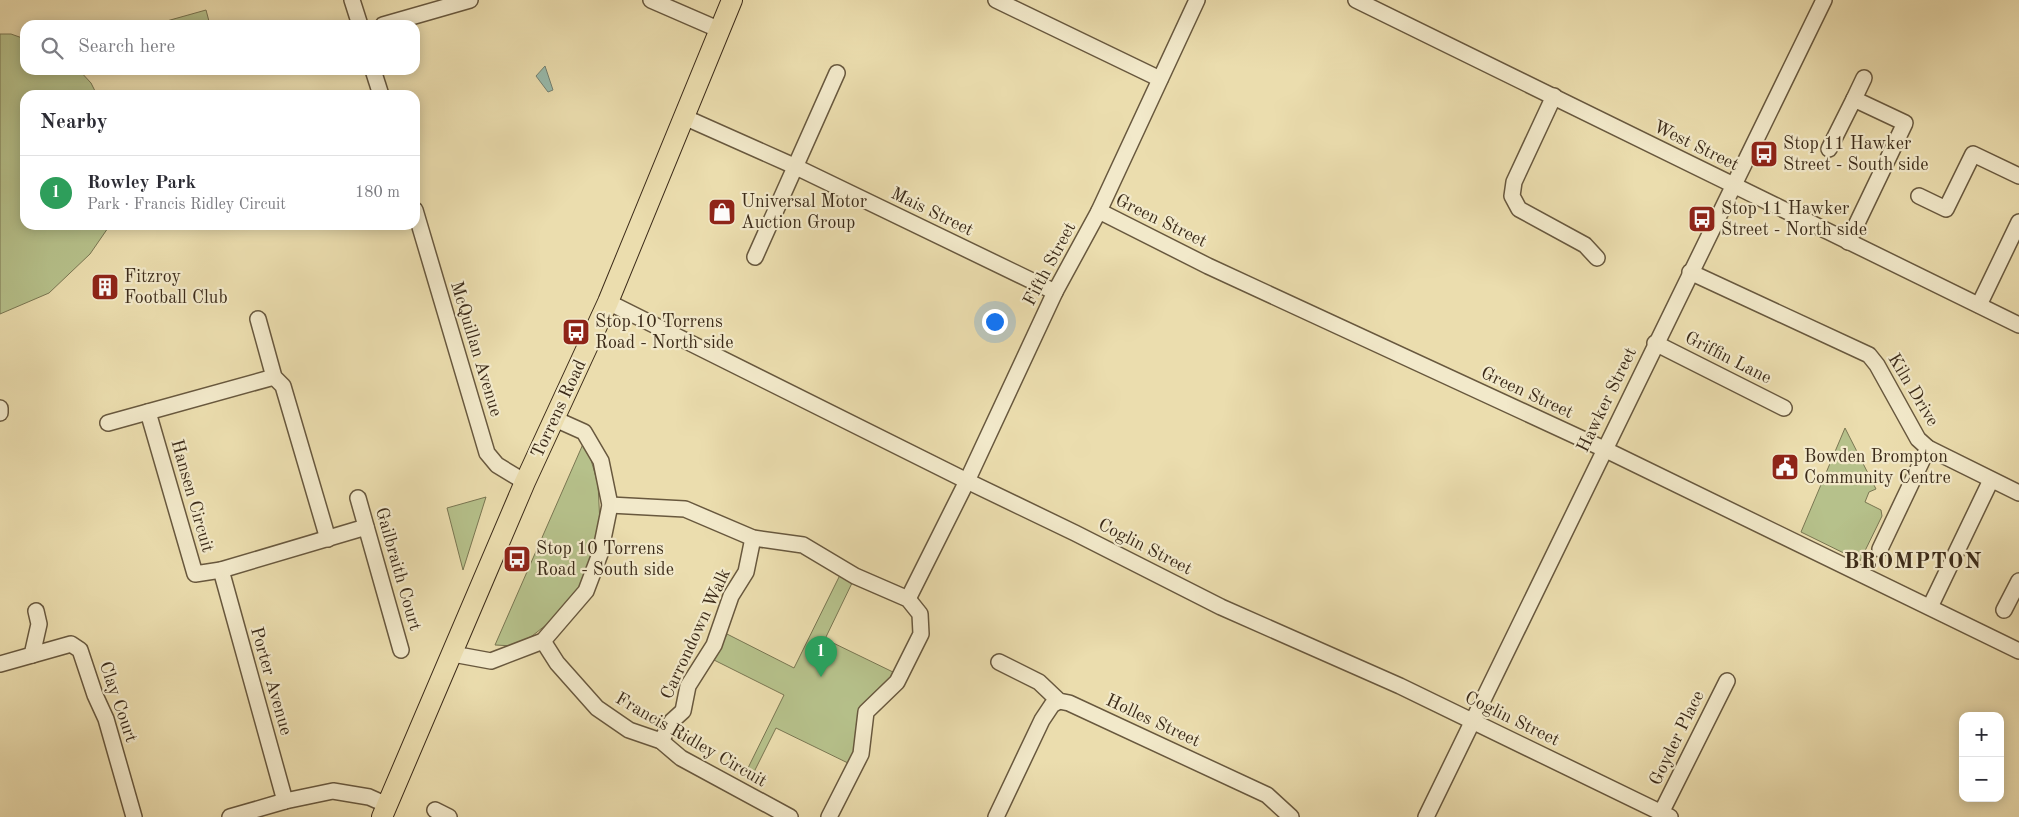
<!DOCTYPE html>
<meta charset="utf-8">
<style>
:root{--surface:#fff;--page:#f7f7f7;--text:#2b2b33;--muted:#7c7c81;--line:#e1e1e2;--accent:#8f2418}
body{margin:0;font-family:"Old Standard TT",serif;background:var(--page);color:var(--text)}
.controls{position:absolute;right:15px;bottom:15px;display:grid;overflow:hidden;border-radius:10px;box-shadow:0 2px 12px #0003}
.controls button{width:45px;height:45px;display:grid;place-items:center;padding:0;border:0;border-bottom:1px solid var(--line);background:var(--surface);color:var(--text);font:25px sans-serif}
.you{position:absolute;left:994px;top:321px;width:18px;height:18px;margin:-12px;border:4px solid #fff;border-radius:50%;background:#1a73e8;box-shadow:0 0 0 8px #1a73e833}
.badge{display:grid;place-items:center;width:32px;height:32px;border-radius:50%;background:var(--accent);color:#fff;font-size:16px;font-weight:700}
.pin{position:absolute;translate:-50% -41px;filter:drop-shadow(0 1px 2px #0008)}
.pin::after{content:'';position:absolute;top:26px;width:18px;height:15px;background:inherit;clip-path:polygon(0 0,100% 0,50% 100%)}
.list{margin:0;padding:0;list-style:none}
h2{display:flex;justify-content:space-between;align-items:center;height:65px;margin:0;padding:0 20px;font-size:21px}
h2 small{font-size:16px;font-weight:400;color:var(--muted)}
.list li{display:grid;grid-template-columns:32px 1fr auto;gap:15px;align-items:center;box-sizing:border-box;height:75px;padding:0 20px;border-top:1px solid var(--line)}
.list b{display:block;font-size:19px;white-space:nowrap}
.list p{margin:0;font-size:16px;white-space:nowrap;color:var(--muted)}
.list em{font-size:16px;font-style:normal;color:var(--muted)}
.icon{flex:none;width:28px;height:28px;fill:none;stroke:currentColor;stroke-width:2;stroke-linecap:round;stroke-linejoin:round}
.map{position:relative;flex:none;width:2019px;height:817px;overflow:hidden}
.search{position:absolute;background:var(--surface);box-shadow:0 2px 12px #0003;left:20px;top:20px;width:400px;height:55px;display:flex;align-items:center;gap:12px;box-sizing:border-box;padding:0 18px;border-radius:15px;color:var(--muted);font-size:19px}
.panel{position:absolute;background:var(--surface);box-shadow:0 2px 12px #0003;left:20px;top:90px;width:400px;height:140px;border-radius:15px}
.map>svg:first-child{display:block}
.green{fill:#b6c18b;stroke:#797652}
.water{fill:#98bbad;stroke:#738172}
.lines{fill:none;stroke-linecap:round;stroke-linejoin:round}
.minor-casing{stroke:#68583e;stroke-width:18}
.major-casing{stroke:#3c2b19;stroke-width:22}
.minor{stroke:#f2e9ca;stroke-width:15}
.major{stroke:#ebddae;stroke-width:20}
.labels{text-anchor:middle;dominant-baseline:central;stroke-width:4.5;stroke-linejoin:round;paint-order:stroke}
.poi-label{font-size:18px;fill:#3c2b19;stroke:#f2e9ca;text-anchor:start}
.street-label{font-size:18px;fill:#3c2b19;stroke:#f2e9ca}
.district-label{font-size:22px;font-weight:bold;letter-spacing:1px;fill:#3c2b19;stroke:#f2e9ca}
</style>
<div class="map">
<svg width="2019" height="817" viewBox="0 0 2019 817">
<rect width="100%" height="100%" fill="#ebddae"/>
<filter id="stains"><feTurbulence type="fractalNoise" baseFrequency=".004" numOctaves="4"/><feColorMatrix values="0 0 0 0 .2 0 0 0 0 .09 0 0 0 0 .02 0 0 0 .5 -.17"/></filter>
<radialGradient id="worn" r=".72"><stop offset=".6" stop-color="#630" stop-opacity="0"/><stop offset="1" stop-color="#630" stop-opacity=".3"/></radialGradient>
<!-- green -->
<g class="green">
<path d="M206,10L210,25H156V24Z"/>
<path d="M0,34H11L25,39V70H79L91,83L97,95H25V225H110L90,254L49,293L0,314Z"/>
<path d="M1845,428L1876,489L1869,492L1865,502L1881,510L1882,516L1860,561L1801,532Z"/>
<path d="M583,444L589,453L598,484L600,524L595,547L578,591L551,621L532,636L514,646L495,645Z"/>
<path d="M486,497L463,570L447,508Z"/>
<path d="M840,575L853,581L825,639L895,673L864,712L859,752L850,764L776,728L753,774L747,770L784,695L714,660L727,634L794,668Z"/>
</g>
<!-- water -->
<path class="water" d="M545,66L553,90L548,92L536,76Z"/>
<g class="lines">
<defs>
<g id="minor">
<path d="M352,0L360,25"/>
<path d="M651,0L720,30"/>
<path d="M996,0L1160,79"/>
<path d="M1356,0L2019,325"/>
<path d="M383,25L470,0"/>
<path d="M373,70L381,95"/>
<path d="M1554,96L1514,182L1512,196L1519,209L1585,245L1597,258"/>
<path d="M1854,99L1864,78"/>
<path d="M684,117L794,166L1055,292"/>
<path d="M1829,149L1854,99L1905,123L1848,242"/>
<path d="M1919,196L1946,209L1973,154L2019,176"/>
<path d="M415,210L487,453L497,465L525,482"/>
<path d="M1099,211L1208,266L1604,449L2019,651"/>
<path d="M755,257L837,73"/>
<path d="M1690,272L1869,355L1877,365L1918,439L1928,448L2019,493"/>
<path d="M608,302L967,481L1075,533L1221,607L1400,686L1670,817"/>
<path d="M1979,305L2019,222"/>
<path d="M258,319L274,377L283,386L328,539"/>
<path d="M1655,343L1784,408"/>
<path d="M0,408V413"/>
<path d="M148,412L195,574L221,570L366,527"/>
<path d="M108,423L274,377"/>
<path d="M358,498L401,650"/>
<path d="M610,505L685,509L753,538L803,545L855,576L908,599L920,614L921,634L897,682L866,712L861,754L829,817"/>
<path d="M1880,549L1928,448"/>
<path d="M221,570L285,801"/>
<path d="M908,599L967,481L1055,292L1099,211L1197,0"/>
<path d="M1930,607L1991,480"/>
<path d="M2004,610L2019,581"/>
<path d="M543,641L557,663L597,708L629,730L661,741L681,758L790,817"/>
<path d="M453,654L491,661L543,641L586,591L600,554L610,505L601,461L584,432L555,419"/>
<path d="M32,655L71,644L80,650L95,695L106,719L134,817"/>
<path d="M999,662L1039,682L1059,701L1069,703L1267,795L1291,817"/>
<path d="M0,664L32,655L39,624L36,611"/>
<path d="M661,741L672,721L683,711L688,686L714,645L731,596L746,572L753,538"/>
<path d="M435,810L449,817"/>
<path d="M1661,813L1727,681"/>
<path d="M230,817L285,801L333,791L369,797L387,805"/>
<path d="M996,817L1042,720L1052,705L1059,701"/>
<path d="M1426,817L1824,0"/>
</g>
<path id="major" d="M382,817L525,482L608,302L732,0"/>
</defs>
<!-- minor casing -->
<use href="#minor" class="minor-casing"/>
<!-- major casing -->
<use href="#major" class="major-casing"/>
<!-- minor -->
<use href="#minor" class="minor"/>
<!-- major -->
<use href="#major" class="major"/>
</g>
<!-- icons -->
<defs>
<symbol id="bus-square" viewBox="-11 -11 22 22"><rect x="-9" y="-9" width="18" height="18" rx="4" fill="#8f2418" stroke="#f2e9ca"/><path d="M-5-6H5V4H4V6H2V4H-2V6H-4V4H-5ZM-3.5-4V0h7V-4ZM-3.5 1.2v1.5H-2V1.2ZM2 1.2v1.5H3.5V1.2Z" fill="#fff"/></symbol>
<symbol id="shop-square" viewBox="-11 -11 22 22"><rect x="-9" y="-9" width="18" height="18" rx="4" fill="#8f2418" stroke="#f2e9ca"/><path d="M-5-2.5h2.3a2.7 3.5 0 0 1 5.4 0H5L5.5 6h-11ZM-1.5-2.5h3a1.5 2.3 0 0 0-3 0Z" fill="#fff"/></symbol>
<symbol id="building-square" viewBox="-11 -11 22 22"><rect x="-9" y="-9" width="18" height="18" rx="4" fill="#8f2418" stroke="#f2e9ca"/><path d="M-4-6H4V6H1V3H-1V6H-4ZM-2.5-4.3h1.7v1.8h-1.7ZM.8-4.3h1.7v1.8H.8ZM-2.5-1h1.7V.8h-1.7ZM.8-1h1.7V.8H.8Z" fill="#fff"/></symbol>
<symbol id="civic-square" viewBox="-11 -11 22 22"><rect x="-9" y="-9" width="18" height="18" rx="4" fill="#8f2418" stroke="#f2e9ca"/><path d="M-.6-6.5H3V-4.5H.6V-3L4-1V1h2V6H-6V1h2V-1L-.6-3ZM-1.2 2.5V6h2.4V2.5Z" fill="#fff"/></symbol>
</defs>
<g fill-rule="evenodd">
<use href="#bus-square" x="1748" y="138" width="32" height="32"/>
<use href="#shop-square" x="706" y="196" width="32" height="32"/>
<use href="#bus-square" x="1686" y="203" width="32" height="32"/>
<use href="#building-square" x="89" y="271" width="32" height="32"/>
<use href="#bus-square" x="560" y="316" width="32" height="32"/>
<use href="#civic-square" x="1769" y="451" width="32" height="32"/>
<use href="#bus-square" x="501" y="543" width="32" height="32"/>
</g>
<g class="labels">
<!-- poi labels -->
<g class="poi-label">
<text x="1783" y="144">Stop 11 Hawker<tspan x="1783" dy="21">Street - South side</tspan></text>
<text x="741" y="202">Universal Motor<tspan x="741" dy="21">Auction Group</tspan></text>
<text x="1721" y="209">Stop 11 Hawker<tspan x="1721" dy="21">Street - North side</tspan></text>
<text x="124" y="277">Fitzroy<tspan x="124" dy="21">Football Club</tspan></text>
<text x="595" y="322">Stop 10 Torrens<tspan x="595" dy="21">Road - North side</tspan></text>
<text x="1804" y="457">Bowden Brompton<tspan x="1804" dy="21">Community Centre</tspan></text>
<text x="536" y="549">Stop 10 Torrens<tspan x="536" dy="21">Road - South side</tspan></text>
</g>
<!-- street labels -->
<g class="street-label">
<text transform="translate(1696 146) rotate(26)">West Street</text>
<text transform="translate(932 212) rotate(26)">Mais Street</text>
<text transform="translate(1161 221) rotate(26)">Green Street</text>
<text transform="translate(1050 264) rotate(-62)">Fifth Street</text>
<text transform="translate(476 349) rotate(73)">McQuillan Avenue</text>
<text transform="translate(1728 358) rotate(27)">Griffin Lane</text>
<text transform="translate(1913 390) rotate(59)">Kiln Drive</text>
<text transform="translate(1527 393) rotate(25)">Green Street</text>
<text transform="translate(1607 400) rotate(-64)">Hawker Street</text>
<text transform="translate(559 409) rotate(-65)">Torrens Road</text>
<text transform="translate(192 496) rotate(74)">Hansen Circuit</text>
<text transform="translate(1145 547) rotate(27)">Coglin Street</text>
<text transform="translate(398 569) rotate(74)">Gailbraith Court</text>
<text transform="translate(696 634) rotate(-65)">Carrondown Walk</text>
<text transform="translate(271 681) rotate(74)">Porter Avenue</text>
<text transform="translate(118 702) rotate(71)">Clay Court</text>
<text transform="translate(1512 719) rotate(26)">Coglin Street</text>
<text transform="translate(1153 721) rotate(25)">Holles Street</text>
<text transform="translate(1677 738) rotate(-64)">Goyder Place</text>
<text transform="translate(691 740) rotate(30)">Francis Ridley Circuit</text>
</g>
<!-- district labels -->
<g class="district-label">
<text x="1913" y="562">BROMPTON</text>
</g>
</g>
<rect width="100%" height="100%" filter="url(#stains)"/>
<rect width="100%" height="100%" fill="url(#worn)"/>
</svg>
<div class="controls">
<button>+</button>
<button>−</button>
</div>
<div class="you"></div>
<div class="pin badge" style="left:821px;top:677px;background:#2e9e5b">1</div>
<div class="search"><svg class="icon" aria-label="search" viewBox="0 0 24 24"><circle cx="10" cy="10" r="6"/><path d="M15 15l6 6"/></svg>Search here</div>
<section class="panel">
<h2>Nearby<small></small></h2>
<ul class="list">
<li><span class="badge" style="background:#2e9e5b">1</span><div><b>Rowley Park</b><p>Park · Francis Ridley Circuit</p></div><em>180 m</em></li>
</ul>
</section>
</div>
